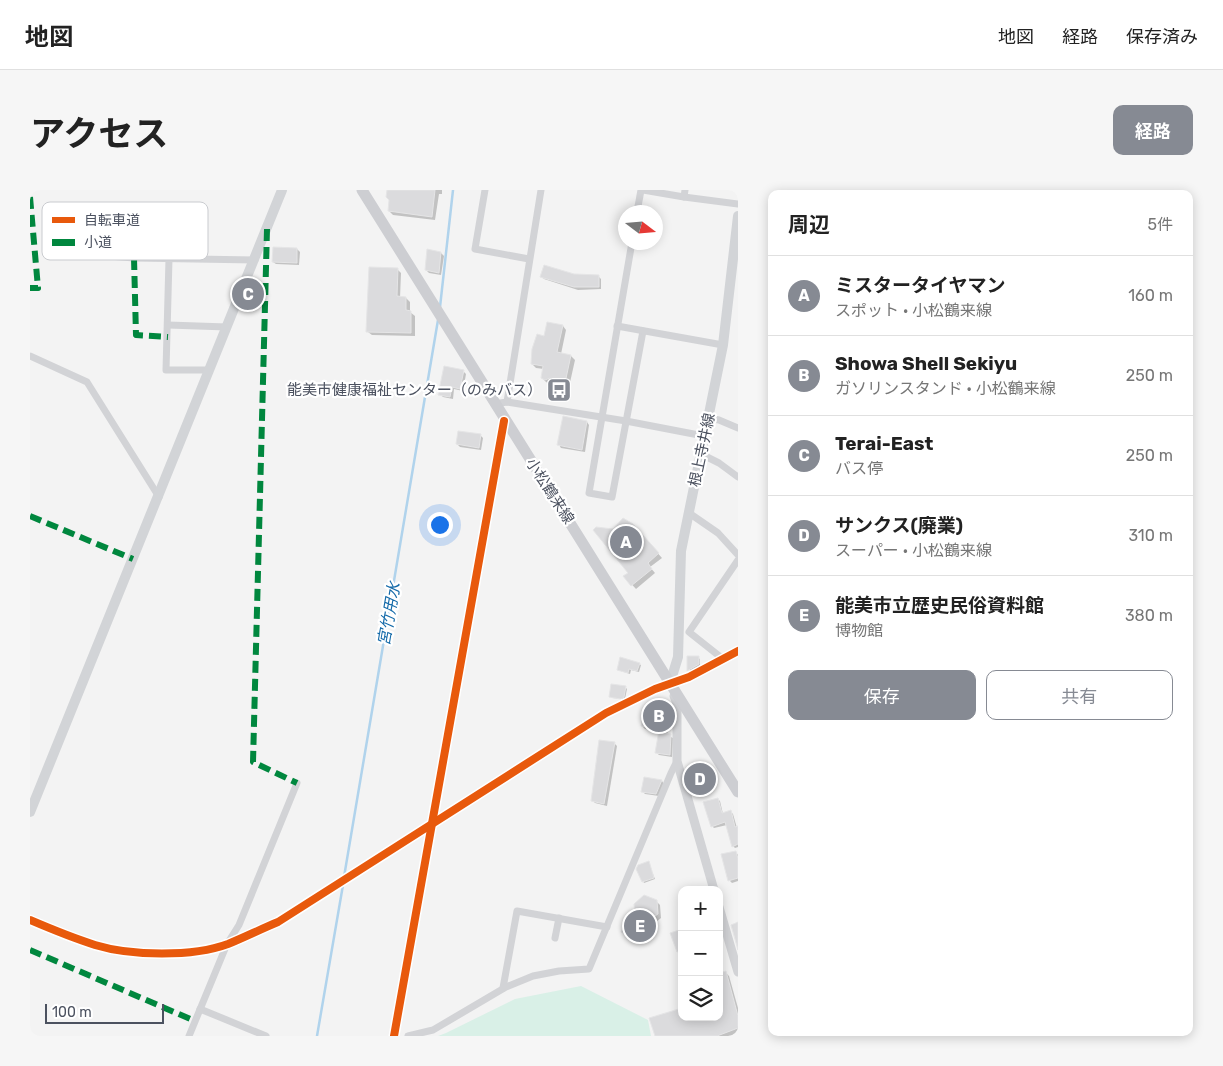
<!DOCTYPE html>
<html lang="ja">
<meta charset="utf-8">
<style>
:root{--surface:#fff;--page:#f6f6f6;--text:#222;--muted:#767676;--line:#e0e0e0;--accent:#868a93}
body{margin:0;font-family:Rubik,"Noto Sans JP",sans-serif;background:var(--page);color:var(--text)}
.controls{position:absolute;right:15px;bottom:15px;display:grid;overflow:hidden;border-radius:10px;box-shadow:0 2px 12px #0003}
.controls button{width:45px;height:45px;display:grid;place-items:center;padding:0;border:0;border-bottom:1px solid var(--line);background:var(--surface);color:var(--text);font:25px sans-serif}
.compass{position:absolute;left:588px;top:15px;width:45px;height:45px;border-radius:50%;background:var(--surface);box-shadow:0 2px 12px #0003;rotate:106deg}
.scale{position:absolute;left:15px;bottom:12px;width:119px;box-sizing:border-box;padding-left:5px;border:2px solid #4b515f;border-top:0;font-size:14px;line-height:18px;white-space:nowrap;color:#4b515f;-webkit-text-stroke:4px #fff;paint-order:stroke}
.you{position:absolute;left:409px;top:334px;width:18px;height:18px;margin:-12px;border:4px solid #fff;border-radius:50%;background:#1a73e8;box-shadow:0 0 0 8px #1a73e833}
.badge{display:grid;place-items:center;width:32px;height:32px;border-radius:50%;background:var(--accent);color:#fff;font-size:16px;font-weight:700}
.pin{position:absolute;translate:-50% -50%;border:2px solid #fff;box-shadow:0 1px 5px #0006}
.list{margin:0;padding:0;list-style:none}
h2{display:flex;justify-content:space-between;align-items:center;height:65px;margin:0;padding:0 20px;font-size:21px}
h2 small{font-size:16px;font-weight:400;color:var(--muted)}
.list li{display:grid;grid-template-columns:32px 1fr auto;gap:15px;align-items:center;box-sizing:border-box;height:80px;padding:0 20px;border-top:1px solid var(--line)}
.list b{display:block;font-size:19px;white-space:nowrap}
.list p{margin:0;font-size:16px;white-space:nowrap;color:var(--muted)}
.list em{font-size:16px;font-style:normal;color:var(--muted)}
.actions{display:flex;gap:10px;padding:15px 20px}
.actions a{flex:1;padding:11px 0;border:1px solid var(--accent);border-radius:10px;text-align:center;font-size:18px;color:var(--accent)}
.actions .main{background:var(--accent);color:#fff}
.icon{flex:none;width:28px;height:28px;fill:none;stroke:currentColor;stroke-width:2;stroke-linecap:round;stroke-linejoin:round}
.map{position:relative;flex:none;width:708px;height:846px;overflow:hidden;border-radius:10px}
header{display:flex;align-items:center;gap:30px;box-sizing:border-box;height:70px;padding:0 25px;background:var(--surface);border-bottom:1px solid var(--line)}
header strong{font-size:24px}
nav{display:flex;gap:28px;margin-inline-start:auto;font-size:18px}
.intro{display:flex;align-items:center;justify-content:space-between;box-sizing:border-box;height:120px;padding:0 30px}
h1{margin:0;font-size:35px}
.button{padding:12px 22px;border-radius:10px;background:var(--accent);color:#fff;font-size:18px;font-weight:700}
main{display:flex;gap:30px;padding:0 30px}
aside{flex:1;background:var(--surface);border-radius:10px;box-shadow:0 2px 12px #0003}
.map>svg:first-child{display:block}
.green{fill:#d9f0e7}
.shadow{fill:#0003}
.lines{fill:none;stroke-linecap:round;stroke-linejoin:round}
.stream{stroke:#b0d3ec;stroke-width:2.5}
.building{fill:#dbdbdd;stroke:#e5e5e6}
.minor{stroke:#d2d3d6;stroke-width:7}
.tertiary{stroke:#d2d3d6;stroke-width:9}
.secondary{stroke:#d2d4d7;stroke-width:10}
.primary{stroke:#cdced2;stroke-width:11}
.quiet{stroke:#00873e;stroke-width:6;stroke-dasharray:12 6;stroke-linecap:butt}
.cycleway-casing{stroke:#fff;stroke-width:11}
.cycleway{stroke:#e8590c;stroke-width:8}
.labels{text-anchor:middle;dominant-baseline:central;stroke-width:4.5;stroke-linejoin:round;paint-order:stroke}
.poi-label{font-size:15px;fill:#4b515f;stroke:#fff;text-anchor:end}
.street-label{font-size:15px;fill:#4b515f;stroke:#fff}
.water-label{font-size:16px;font-style:italic;fill:#146aa9;stroke:#fff}
.key{fill:#fff;stroke:#c9cbcf;stroke-width:1}
.key-label{font-size:14px;fill:#4b515f}
</style>
<header>
<strong>地図</strong>
<nav><a>地図</a><a>経路</a><a>保存済み</a></nav>
</header>
<div class="intro"><h1>アクセス</h1><a class="button">経路</a></div>
<main>
<div class="map">
<svg width="708" height="846" viewBox="0 0 708 846">
<rect width="100%" height="100%" fill="#f3f3f3"/>
<!-- green -->
<path class="green" d="M551,796L618,830L621,846H408L416,843L485,809Z"/>
<!-- shadow -->
<g class="shadow">
<path d="M358,0H412V4H409L405,30L363,25L359,21L361,10Z"/>
<path d="M267,59L270,62L269,75L246,74L243,72Z"/>
<path d="M411,63L414,66L411,85L399,83L396,80Z"/>
<path d="M367,79L371,83L370,108H376L380,112V122L385,126V146L342,145L338,142Z"/>
<path d="M537,84L568,86L571,89V99L548,100L514,89L511,86Z"/>
<path d="M533,136L536,140L531,164L541,166L545,170L539,197L535,200L529,198L524,192L520,194L516,192L512,188L514,179L506,178L502,174L515,147Z"/>
<path d="M434,182L436,184L433,201L424,199L423,209L413,207L410,204Z"/>
<path d="M557,232L559,235L555,262L531,258L529,255Z"/>
<path d="M450,245L453,248L451,260L430,257L427,254Z"/>
<path d="M607,340L632,368L620,377L625,383L606,399L595,387L600,383Z"/>
<path d="M658,467L668,468L670,469V475L660,482Z"/>
<path d="M609,474L611,475L609,482L601,480L600,484L588,480Z"/>
<path d="M596,498L597,499L595,509L582,508L580,506Z"/>
<path d="M640,516L642,520L637,545L643,548L642,567L629,565L626,562L630,541L615,539L612,536Z"/>
<path d="M584,553L587,556L577,616L565,613L562,610Z"/>
<path d="M672,579L680,595L671,601L661,585Z"/>
<path d="M615,588L632,591L634,594L629,606L615,604L613,602Z"/>
<path d="M687,609L690,611L693,624L701,622L703,624L707,638L708,637V657L705,658L703,656L697,635L684,638L682,636Z"/>
<path d="M706,662L708,665V691L702,693L699,690Z"/>
<path d="M618,672L625,689L614,693L613,691Z"/>
<path d="M626,711L630,715L631,728L622,735L626,739L621,750L616,747L613,754L597,746L593,742Z"/>
<path d="M695,782L699,786L708,818V843L701,846H627L652,827H689Z"/>
</g>
<g class="lines">
<!-- stream -->
<g class="stream">
<path d="M410,117L423,0"/>
<path d="M314,687L408,130"/>
<path d="M287,846L313,695"/>
</g>
</g>
<!-- building -->
<g class="building">
<path d="M357,0H405L402,27L358,21L359,10L356,7Z"/>
<path d="M243,57L267,58V73L242,72Z"/>
<path d="M397,59L411,62L409,83L395,80Z"/>
<path d="M514,75L544,84L569,85V97H544L510,87Z"/>
<path d="M339,77L368,78L367,106L376,107V120L381,121V143L336,142Z"/>
<path d="M517,132L533,135L527,162L541,165L535,193L531,196L524,195L520,188L515,190L511,188L513,176L501,174L502,159L507,144L514,146Z"/>
<path d="M414,176L434,180L430,199L422,197L420,207L408,205Z"/>
<path d="M533,226L557,231L552,260L527,255Z"/>
<path d="M428,241L451,244L449,258L426,254Z"/>
<path d="M593,328L603,334L629,363L618,373L622,379L601,396L593,386L598,383L563,340L566,337L583,339Z"/>
<path d="M657,466H669V474L657,481Z"/>
<path d="M590,467L610,473L607,481L599,479L598,483L587,480Z"/>
<path d="M581,494L596,496L594,507L591,509L579,507Z"/>
<path d="M626,511L637,512L640,516L635,543L641,544L640,565L625,563L629,540L611,536L616,516Z"/>
<path d="M569,550L585,552L574,614L561,611Z"/>
<path d="M670,576L680,593L668,600L659,585Z"/>
<path d="M614,587L632,590L626,604L611,602Z"/>
<path d="M688,608L692,623L701,620L705,637L708,636V654L702,657L695,632L681,637L673,612Z"/>
<path d="M706,661L708,669V688L698,691L691,664Z"/>
<path d="M619,671L624,688L612,692L606,679L608,675Z"/>
<path d="M614,705L627,710L628,724L617,731L623,734L617,747L612,744L609,751L591,742L599,725L605,722L604,714Z"/>
<path d="M708,732V760L701,735Z"/>
<path d="M652,739V760L647,762L640,743Z"/>
<path d="M696,781L708,826V838L687,846H625L619,828L652,818V827H689V783Z"/>
</g>
<g class="lines">
<!-- minor -->
<g class="minor">
<path d="M455,0L445,59L499,69"/>
<path d="M613,0L654,7L708,14"/>
<path d="M654,7L655,0"/>
<path d="M607,22L611,0"/>
<path d="M602,52L559,303L582,307L613,141"/>
<path d="M66,65L104,68L225,70"/>
<path d="M139,69L136,180H179"/>
<path d="M138,135L197,137"/>
<path d="M587,136L693,155"/>
<path d="M0,166L57,192L129,307"/>
<path d="M477,212L511,0"/>
<path d="M464,214L477,212L596,231L674,246"/>
<path d="M679,228L689,230L708,238"/>
<path d="M671,264L689,273L708,287"/>
<path d="M659,323L688,343L708,365"/>
<path d="M693,469L659,442L708,370"/>
<path d="M525,748L529,728"/>
<path d="M473,798L487,721L577,737"/>
<path d="M170,819L236,846"/>
<path d="M159,846L197,754L209,735L267,593"/>
<path d="M364,846L474,231"/>
<path d="M378,846L403,840L476,797L503,786L529,781L559,779L641,583L647,571"/>
</g>
<!-- tertiary -->
<g class="tertiary">
<path d="M644,506L647,514V571L684,700"/>
<path d="M689,717L708,782"/>
<path d="M0,730C21,739 43,748 65,755C101,766 163,767 198,754C215,747 231,739 248,732L576,523L625,499L659,487L708,461"/>
</g>
<!-- secondary -->
<g class="secondary">
<path d="M640,493L648,467L651,361L693,155L708,26"/>
<path d="M0,622L252,0"/>
</g>
<!-- primary -->
<path class="primary" d="M332,0C456,201 583,401 708,602"/>
<!-- quiet -->
<g class="quiet">
<path d="M0,7L8,98H0"/>
<path d="M237,39L223,572L267,593"/>
<path d="M104,68L106,145L138,147"/>
<path d="M0,326L103,369"/>
<path d="M0,760L165,831"/>
</g>
<defs>
<g id="cycleway">
<path d="M0,730C21,739 43,748 65,755C101,766 163,767 198,754C215,747 231,739 248,732L576,523L625,499L659,487L708,461"/>
<path d="M364,846L474,231"/>
</g>
</defs>
<!-- cycleway casing -->
<use href="#cycleway" class="cycleway-casing"/>
<!-- cycleway -->
<use href="#cycleway" class="cycleway"/>
</g>
<!-- icons -->
<defs>
<symbol id="bus-square" viewBox="-11 -11 22 22"><rect x="-9" y="-9" width="18" height="18" rx="4" fill="#868a93" stroke="#fff"/><path d="M-5-6H5V4H4V6H2V4H-2V6H-4V4H-5ZM-3.5-4V0h7V-4ZM-3.5 1.2v1.5H-2V1.2ZM2 1.2v1.5H3.5V1.2Z" fill="#fff"/></symbol>
</defs>
<g fill-rule="evenodd">
<use href="#bus-square" x="515" y="186" width="28" height="28"/>
</g>
<g class="labels">
<!-- poi labels -->
<g class="poi-label">
<text x="512" y="200">能美市健康福祉センター（のみバス）</text>
</g>
<!-- street labels -->
<g class="street-label">
<text transform="translate(672 260) rotate(-78)">根上寺井線</text>
<text transform="translate(520 301) rotate(57)">小松鶴来線</text>
</g>
<!-- water labels -->
<g class="water-label">
<text transform="translate(359 424) rotate(-80)">宮竹用水</text>
</g>
</g>
<!-- legend -->
<rect x="12" y="12" width="166" height="58" rx="8" class="key"/>
<rect x="22" y="27" width="23" height="6" fill="#e8590c"/>
<rect x="22" y="49" width="23" height="7" fill="#00873e"/>
<g class="key-label">
<text x="54" y="35">自転車道</text>
<text x="54" y="57">小道</text>
</g>
</svg>
<div class="controls">
<button>+</button>
<button>−</button>
<button><svg class="icon" aria-label="layers" viewBox="0 0 24 24"><path d="M12 4l9 5-9 5-9-5zM3 14l9 5 9-5"/></svg></button>
</div>
<svg class="compass" viewBox="-18 -18 36 36"><path d="M0-13l5 13h-10z" fill="#e53935"/><path d="M0 13l5-13h-10z" fill="#767676"/></svg>
<div class="scale">100 m</div>
<div class="you"></div>
<div class="pin badge" style="left:596px;top:352px">A</div>
<div class="pin badge" style="left:629px;top:526px">B</div>
<div class="pin badge" style="left:218px;top:104px">C</div>
<div class="pin badge" style="left:670px;top:589px">D</div>
<div class="pin badge" style="left:610px;top:736px">E</div>
</div>
<aside>
<h2>周辺<small>5件</small></h2>
<ul class="list">
<li><span class="badge">A</span><div><b>ミスタータイヤマン</b><p>スポット · 小松鶴来線</p></div><em>160 m</em></li>
<li><span class="badge">B</span><div><b>Showa Shell Sekiyu</b><p>ガソリンスタンド · 小松鶴来線</p></div><em>250 m</em></li>
<li><span class="badge">C</span><div><b>Terai-East</b><p>バス停</p></div><em>250 m</em></li>
<li><span class="badge">D</span><div><b>サンクス(廃業)</b><p>スーパー · 小松鶴来線</p></div><em>310 m</em></li>
<li><span class="badge">E</span><div><b>能美市立歴史民俗資料館</b><p>博物館</p></div><em>380 m</em></li>
</ul>
<div class="actions"><a class="main">保存</a><a>共有</a></div>
</aside>
</main>
